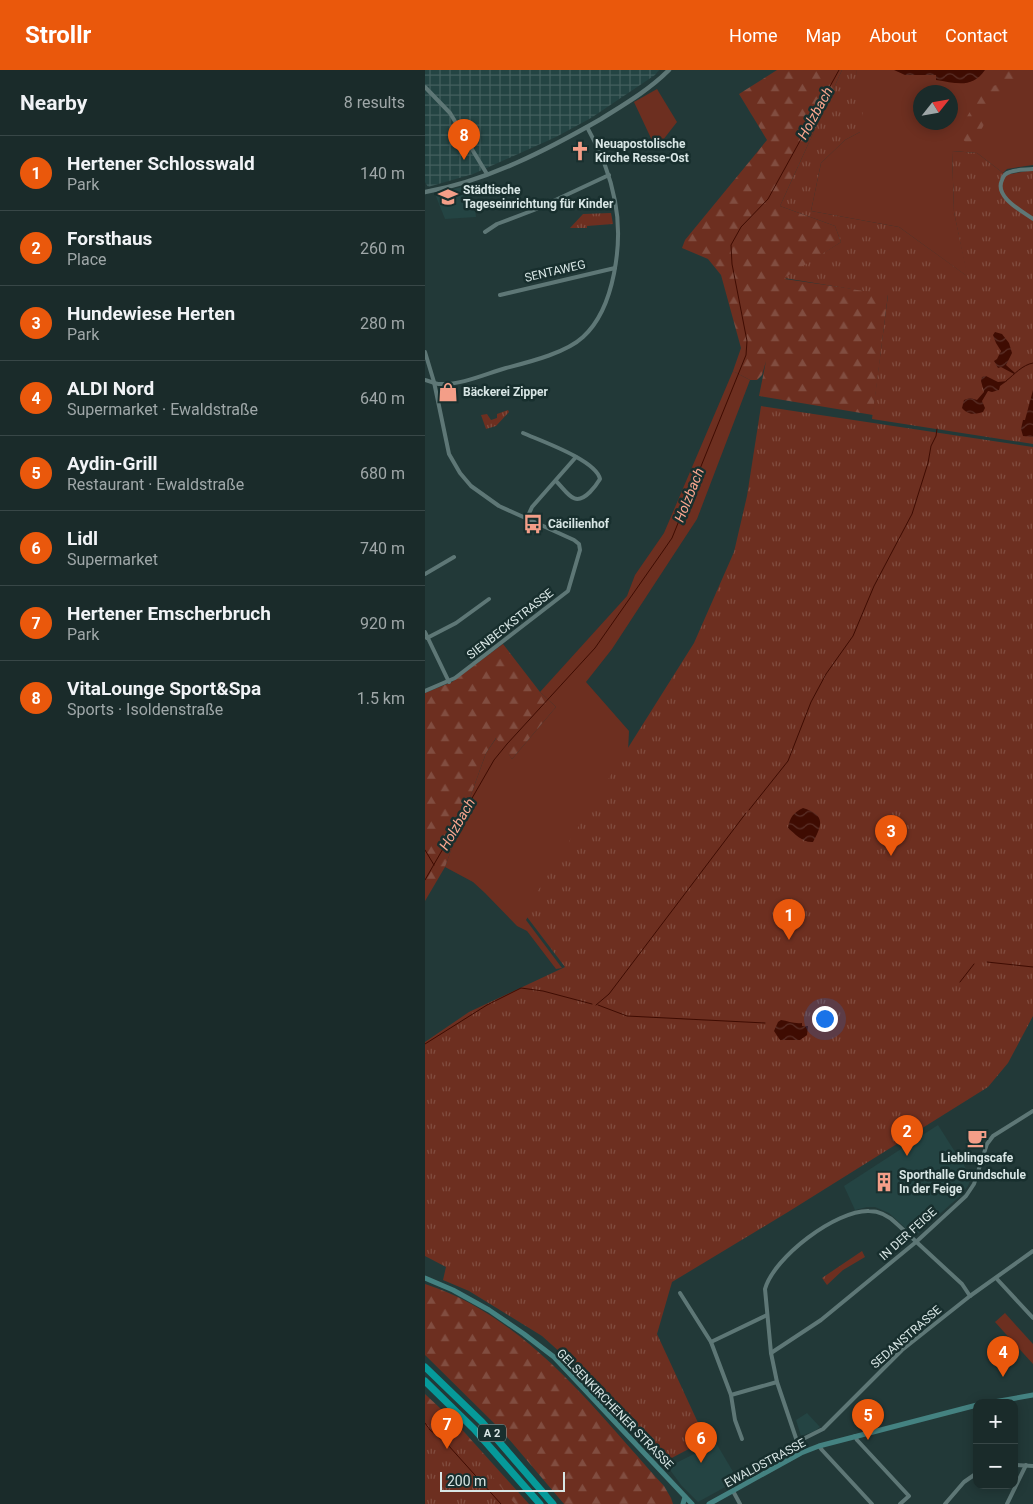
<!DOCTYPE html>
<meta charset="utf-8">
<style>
:root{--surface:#1a2b2a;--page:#233332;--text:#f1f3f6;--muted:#9fa7a8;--line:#384747;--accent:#ea580c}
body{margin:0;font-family:Roboto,sans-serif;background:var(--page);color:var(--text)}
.controls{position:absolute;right:15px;bottom:15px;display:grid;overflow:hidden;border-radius:10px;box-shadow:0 2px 12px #0003}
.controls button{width:45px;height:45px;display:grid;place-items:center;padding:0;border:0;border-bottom:1px solid var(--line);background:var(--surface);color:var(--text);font:25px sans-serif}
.compass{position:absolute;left:488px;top:15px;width:45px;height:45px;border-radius:50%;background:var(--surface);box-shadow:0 2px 12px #0003;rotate:59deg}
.scale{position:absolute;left:15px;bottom:12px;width:125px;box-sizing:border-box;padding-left:5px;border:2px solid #d8e6e5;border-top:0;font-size:14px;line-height:18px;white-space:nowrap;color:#d8e6e5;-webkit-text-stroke:4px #182f2e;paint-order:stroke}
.you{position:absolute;left:399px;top:948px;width:18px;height:18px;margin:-12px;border:4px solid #fff;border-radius:50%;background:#1a73e8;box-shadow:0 0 0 8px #1a73e833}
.badge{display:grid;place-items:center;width:32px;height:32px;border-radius:50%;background:var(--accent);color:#fff;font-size:16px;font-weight:700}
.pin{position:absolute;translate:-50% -41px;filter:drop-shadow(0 1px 2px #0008)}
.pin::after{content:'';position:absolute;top:26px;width:18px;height:15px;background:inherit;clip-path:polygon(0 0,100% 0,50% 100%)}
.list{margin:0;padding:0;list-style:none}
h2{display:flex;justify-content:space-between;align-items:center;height:65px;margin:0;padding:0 20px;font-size:21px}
h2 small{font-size:16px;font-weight:400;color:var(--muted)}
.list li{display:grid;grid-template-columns:32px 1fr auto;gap:15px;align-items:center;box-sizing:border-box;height:75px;padding:0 20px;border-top:1px solid var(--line)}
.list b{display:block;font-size:19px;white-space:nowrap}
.list p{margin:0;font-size:16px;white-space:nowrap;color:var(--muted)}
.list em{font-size:16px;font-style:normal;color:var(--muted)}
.map{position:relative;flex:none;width:608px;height:1434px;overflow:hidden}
header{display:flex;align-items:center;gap:30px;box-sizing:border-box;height:70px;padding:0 25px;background:var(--accent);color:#fff}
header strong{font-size:24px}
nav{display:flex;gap:28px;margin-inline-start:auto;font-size:18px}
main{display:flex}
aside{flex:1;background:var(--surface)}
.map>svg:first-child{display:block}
.built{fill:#244443}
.industrial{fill:url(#industrial-grid)}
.green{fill:#6d2f20;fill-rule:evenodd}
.forest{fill:url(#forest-firs)}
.park{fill:url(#park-tufts)}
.water{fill:url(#water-waves)}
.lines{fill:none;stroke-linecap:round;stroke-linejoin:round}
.stream{stroke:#3f0c02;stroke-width:1}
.minor{stroke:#5e7776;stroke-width:4}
.tertiary{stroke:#5e7776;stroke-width:4.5}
.secondary{stroke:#448281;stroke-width:5}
.motorway{stroke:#069a9a;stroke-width:7}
.labels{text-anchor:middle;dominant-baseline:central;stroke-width:5;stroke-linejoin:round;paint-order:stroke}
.shield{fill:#182f2e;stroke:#9eafae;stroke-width:1}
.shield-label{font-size:11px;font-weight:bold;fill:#d8e6e5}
.poi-label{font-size:12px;font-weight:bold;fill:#d8e6e5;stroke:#182f2e;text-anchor:start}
.street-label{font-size:12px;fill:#d8e6e5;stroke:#182f2e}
.water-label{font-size:14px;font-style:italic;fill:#faa68f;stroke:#182f2e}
</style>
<header>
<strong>Strollr</strong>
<nav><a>Home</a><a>Map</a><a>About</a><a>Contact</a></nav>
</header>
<main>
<aside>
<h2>Nearby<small>8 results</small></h2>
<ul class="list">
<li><span class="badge">1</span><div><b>Hertener Schlosswald</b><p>Park</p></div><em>140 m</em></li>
<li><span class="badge">2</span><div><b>Forsthaus</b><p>Place</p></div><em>260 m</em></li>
<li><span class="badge">3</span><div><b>Hundewiese Herten</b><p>Park</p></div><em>280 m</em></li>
<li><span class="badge">4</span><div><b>ALDI Nord</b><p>Supermarket · Ewaldstraße</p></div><em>640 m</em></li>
<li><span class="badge">5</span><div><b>Aydin-Grill</b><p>Restaurant · Ewaldstraße</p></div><em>680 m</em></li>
<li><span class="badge">6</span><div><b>Lidl</b><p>Supermarket</p></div><em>740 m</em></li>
<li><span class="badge">7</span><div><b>Hertener Emscherbruch</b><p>Park</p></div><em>920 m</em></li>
<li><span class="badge">8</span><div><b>VitaLounge Sport&amp;Spa</b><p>Sports · Isoldenstraße</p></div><em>1.5 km</em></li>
</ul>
</aside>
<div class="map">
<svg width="608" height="1434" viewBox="0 0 608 1434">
<defs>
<pattern id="industrial-grid" width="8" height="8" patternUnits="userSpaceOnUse" patternTransform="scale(1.25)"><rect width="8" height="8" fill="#244443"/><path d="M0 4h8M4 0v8" fill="none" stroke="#435f5e"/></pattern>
<pattern id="forest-firs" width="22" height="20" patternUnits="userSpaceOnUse" patternTransform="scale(1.25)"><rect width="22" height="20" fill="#6d2f20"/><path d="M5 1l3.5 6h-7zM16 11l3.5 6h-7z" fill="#814d40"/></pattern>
<pattern id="park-tufts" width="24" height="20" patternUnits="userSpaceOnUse" patternTransform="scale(1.25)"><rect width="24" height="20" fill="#6d2f20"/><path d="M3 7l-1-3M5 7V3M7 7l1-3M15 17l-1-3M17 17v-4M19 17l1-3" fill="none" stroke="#814d40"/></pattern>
<pattern id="water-waves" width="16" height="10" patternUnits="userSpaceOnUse" patternTransform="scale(1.25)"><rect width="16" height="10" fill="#3f0c02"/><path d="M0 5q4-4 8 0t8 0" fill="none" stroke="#5a2f27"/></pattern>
</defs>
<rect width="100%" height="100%" fill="#223938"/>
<!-- built -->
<g class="built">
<path d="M44,115L45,138H50L51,147L20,149L10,124Z"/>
<path d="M513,1055L532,1085L533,1084L546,1108L543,1116L535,1126L491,1165H488L464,1143L450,1137H442L430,1140L419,1116Z"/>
<path d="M382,1343L395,1357L390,1361L376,1366L371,1350Z"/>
<path d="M291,1373L313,1410L273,1432L256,1415L243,1397Z"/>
</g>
<!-- industrial -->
<path class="industrial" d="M0,0H234L230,5L166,48L131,67L48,104L3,117L0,112Z"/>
<!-- green -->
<g class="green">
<path d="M431,0H608V95L582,99L578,103L552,83L527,81L529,142L543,207L474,157L386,141L396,93L420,70L435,62ZM496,22H526V52H496Z"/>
<path d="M232,19L252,52L231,79L209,32Z"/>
<path d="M308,301L325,310L272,449L187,579L161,612L204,661L203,682L101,850L137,898L131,899L102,861L92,856L60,823L48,812L20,797L61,683L72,667L87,689L131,637L115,622L202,526L210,505L239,463Z"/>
<path d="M580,1243L608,1274V1294L570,1252Z"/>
</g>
<!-- forest -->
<g class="forest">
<path d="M352,0H417L355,136L410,156L416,172L360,209L463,224L448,345L334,326L341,291L337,305L332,310H325L308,301L316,278L296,205L283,189L257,178L260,170L342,70L314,24Z"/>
<path d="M578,0H601L598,8L581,11L547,78L532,64L558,19L571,15Z"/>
<path d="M78,574L115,622L131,637L87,689L71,668L61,683L20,797L0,831V623L27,612Z"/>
<path d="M0,1214C102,1247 170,1340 239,1416L246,1428L248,1434H139L77,1361L0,1285Z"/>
<path d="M0,1324L32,1354L104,1434H0Z"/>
</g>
<!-- park -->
<g class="park">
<path d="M417,0H431L438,40L435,62L420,70L396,93L386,141L474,157L542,206L529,142L527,81L552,83L578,103L586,104L608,100V374L447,349L463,225L359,208L416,172L410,156L355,136Z"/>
<path d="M186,143L188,154L162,156V158H145L158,144Z"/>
<path d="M336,336L608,377V946L583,993L563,1017L363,1142L247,1212L232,1264L281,1370L239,1392L166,1310L117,1266L44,1221L18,1210L21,1197L0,1186V972L44,942L140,897L99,843L269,573L309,482L322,426Z"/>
<path d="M83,340L84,342L71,356L61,359L56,345L62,344L66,350L72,348V344Z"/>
<path d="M437,1181L440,1187L418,1200L402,1215L397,1208Z"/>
<path d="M0,1337L53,1389L90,1434H0Z"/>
</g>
<!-- water -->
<g class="water">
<path d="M469,0H560C547,19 531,13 511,10V5H480Z"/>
<path d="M570,262L577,264L584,273L587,283L581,295L590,303L589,304L576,297L573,298L569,291L572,289L576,281L571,273L568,265Z"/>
<path d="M561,306L573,312L582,311L575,316L574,320L567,322L563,321L557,331L560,338L558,342C550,344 544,346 537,338L539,330L545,328L552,330L559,322L556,311L557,307Z"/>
<path d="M608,320V367L598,366L596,359L598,350H600Z"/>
<path d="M378,738C400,745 398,754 388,772C378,773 370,764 363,758C365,747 368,743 378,738Z"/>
<path d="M356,950C363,951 369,954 377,953V956H383L382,965L375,970H355L349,961L353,952Z"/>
</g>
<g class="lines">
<!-- stream -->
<g class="stream">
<path d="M581,311C590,304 597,295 608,293"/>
<path d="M324,740L363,691L386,632L401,604L428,566L449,516L487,444L503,393L506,376L511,366L512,359"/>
<path d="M0,780L9,795"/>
<path d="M0,810L69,690L82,674L170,578L238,481L247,468L321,285L322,271L307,194L306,175L316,157L343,129L414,0"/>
<path d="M562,892L608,897"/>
<path d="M535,912L549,894"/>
<path d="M171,935L184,924L321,743"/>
<path d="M173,935L202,946L340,953"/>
<path d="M0,974L62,935L96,918L118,921L167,934"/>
<path d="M0,1353L5,1360L23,1375L76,1434"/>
</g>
<!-- minor -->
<g class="minor">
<path d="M0,17L25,43L62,104"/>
<path d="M608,99C601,100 592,99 585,102C581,103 578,106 577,110C569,127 597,141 608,149"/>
<path d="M60,162L72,154L109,140L184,105"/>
<path d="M75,225L190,198"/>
<path d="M0,282L9,312L24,384L35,403L46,416L74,436L149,470L154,474L155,480L143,521L30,608L0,621"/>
<path d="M0,310C5,311 10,314 15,314C37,315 60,304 81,298C104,292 141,283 158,267C190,238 198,172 190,131C185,104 175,80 162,57"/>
<path d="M98,363C116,371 171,390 175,409C172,414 169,418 165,422C149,438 143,423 131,411"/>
<path d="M102,448L107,437L151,387"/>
<path d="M0,504L29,487"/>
<path d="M0,562L24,612"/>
<path d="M2,568L31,553L64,529"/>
<path d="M571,1208L608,1248"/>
<path d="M255,1223L286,1272L306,1325L310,1350L317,1369"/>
<path d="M286,1272L342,1245"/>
<path d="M346,1283L396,1250L491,1172L541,1126L549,1114L562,1074L568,1066L608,1041"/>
<path d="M306,1325L352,1312"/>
<path d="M430,1366L432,1370L484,1426L475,1434"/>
<path d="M372,1372L398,1359L477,1280L545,1226L608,1181"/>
<path d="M394,1376L397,1380L447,1434"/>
<path d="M376,1383L352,1312L346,1283L340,1219C349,1187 411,1140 444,1141C455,1141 464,1146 472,1154L537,1214L545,1226"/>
<path d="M589,1395L608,1396"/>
<path d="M308,1421L315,1434"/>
<path d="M520,1434L539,1412L552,1403"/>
<path d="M582,1434L601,1395"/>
</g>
<!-- tertiary -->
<path class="tertiary" d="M0,122C62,111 122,80 176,49C200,34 224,20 244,0"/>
<!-- secondary -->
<g class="secondary">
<path d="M0,1208L28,1220L64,1240L99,1264L129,1287L267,1434"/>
<path d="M563,1333L608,1325"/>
<path d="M258,1434L260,1427"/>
<path d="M284,1434L376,1383L394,1376L552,1335"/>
</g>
<!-- motorway -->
<g class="motorway">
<path d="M0,1297L57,1352L128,1434"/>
<path d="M0,1311L49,1359L115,1434"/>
</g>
</g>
<!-- icons -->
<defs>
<symbol id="church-bare" viewBox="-9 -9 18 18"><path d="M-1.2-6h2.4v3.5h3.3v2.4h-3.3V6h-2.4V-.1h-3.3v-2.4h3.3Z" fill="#f49e88" stroke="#182f2e" stroke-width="2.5" paint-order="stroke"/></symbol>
<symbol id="school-bare" viewBox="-9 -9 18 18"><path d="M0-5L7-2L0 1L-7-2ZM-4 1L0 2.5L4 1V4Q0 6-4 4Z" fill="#f49e88" stroke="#182f2e" stroke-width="2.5" paint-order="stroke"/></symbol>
<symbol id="shop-bare" viewBox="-9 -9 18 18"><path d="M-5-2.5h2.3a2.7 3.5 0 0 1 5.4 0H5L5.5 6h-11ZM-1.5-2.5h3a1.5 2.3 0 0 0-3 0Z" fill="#f49e88" stroke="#182f2e" stroke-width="2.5" paint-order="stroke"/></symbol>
<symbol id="bus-bare" viewBox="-9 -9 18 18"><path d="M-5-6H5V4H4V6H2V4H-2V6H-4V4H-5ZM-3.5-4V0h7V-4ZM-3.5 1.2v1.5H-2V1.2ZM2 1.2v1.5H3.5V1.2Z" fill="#f49e88" stroke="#182f2e" stroke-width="2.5" paint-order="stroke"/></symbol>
<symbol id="cafe-bare" viewBox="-9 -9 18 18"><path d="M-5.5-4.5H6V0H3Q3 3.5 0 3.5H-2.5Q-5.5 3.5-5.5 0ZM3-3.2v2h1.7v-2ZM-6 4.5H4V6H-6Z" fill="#f49e88" stroke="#182f2e" stroke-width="2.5" paint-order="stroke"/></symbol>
<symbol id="building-bare" viewBox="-9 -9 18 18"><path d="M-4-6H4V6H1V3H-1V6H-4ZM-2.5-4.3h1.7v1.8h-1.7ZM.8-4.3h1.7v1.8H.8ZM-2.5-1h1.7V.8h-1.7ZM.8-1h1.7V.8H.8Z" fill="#f49e88" stroke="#182f2e" stroke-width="2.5" paint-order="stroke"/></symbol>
</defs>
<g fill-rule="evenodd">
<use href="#church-bare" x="141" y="67" width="28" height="28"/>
<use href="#school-bare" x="9" y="113" width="28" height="28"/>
<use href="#shop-bare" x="9" y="308" width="28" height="28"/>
<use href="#bus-bare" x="94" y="440" width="28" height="28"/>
<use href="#cafe-bare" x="538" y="1054" width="28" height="28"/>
<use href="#building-bare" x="445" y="1098" width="28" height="28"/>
</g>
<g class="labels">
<!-- shield labels -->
<rect class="shield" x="53" y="1354.5" width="28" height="17" rx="4"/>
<g class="shield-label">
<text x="67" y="1363">A 2</text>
</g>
<!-- poi labels -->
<g class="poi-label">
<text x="170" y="74">Neuapostolische<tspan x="170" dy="14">Kirche Resse-Ost</tspan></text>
<text x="38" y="120">Städtische<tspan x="38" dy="14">Tageseinrichtung für Kinder</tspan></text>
<text x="38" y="322">Bäckerei Zipper</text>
<text x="123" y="454">Cäcilienhof</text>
<text x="552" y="1088" text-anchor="middle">Lieblingscafe</text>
<text x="474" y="1105">Sporthalle Grundschule<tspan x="474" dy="14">In der Feige</tspan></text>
</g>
<!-- street labels -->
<g class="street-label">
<text transform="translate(130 201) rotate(-13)">SENTAWEG</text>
<text transform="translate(85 554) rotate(-38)">SIENBECKSTRASSE</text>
<text transform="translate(483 1164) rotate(-42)">IN DER FEIGE</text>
<text transform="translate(481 1267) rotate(-41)">SEDANSTRASSE</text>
<text transform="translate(190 1339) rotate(46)">GELSENKIRCHENER STRASSE</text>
<text transform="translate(340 1393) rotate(-28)">EWALDSTRASSE</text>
</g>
<!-- water labels -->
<g class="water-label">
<text transform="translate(390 43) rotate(-61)">Holzbach</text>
<text transform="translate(264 425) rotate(-68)">Holzbach</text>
<text transform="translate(32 754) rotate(-60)">Holzbach</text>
</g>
</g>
</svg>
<div class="controls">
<button>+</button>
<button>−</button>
</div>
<svg class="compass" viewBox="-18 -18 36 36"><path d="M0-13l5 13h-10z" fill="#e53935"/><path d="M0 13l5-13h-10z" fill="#9fa7a8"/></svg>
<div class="scale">200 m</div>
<div class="you"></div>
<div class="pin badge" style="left:364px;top:870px">1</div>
<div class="pin badge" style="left:482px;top:1086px">2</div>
<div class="pin badge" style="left:466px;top:786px">3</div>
<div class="pin badge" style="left:578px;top:1307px">4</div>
<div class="pin badge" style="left:443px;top:1370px">5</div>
<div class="pin badge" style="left:276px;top:1393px">6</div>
<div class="pin badge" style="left:22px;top:1379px">7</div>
<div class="pin badge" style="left:39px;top:90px">8</div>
</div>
</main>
